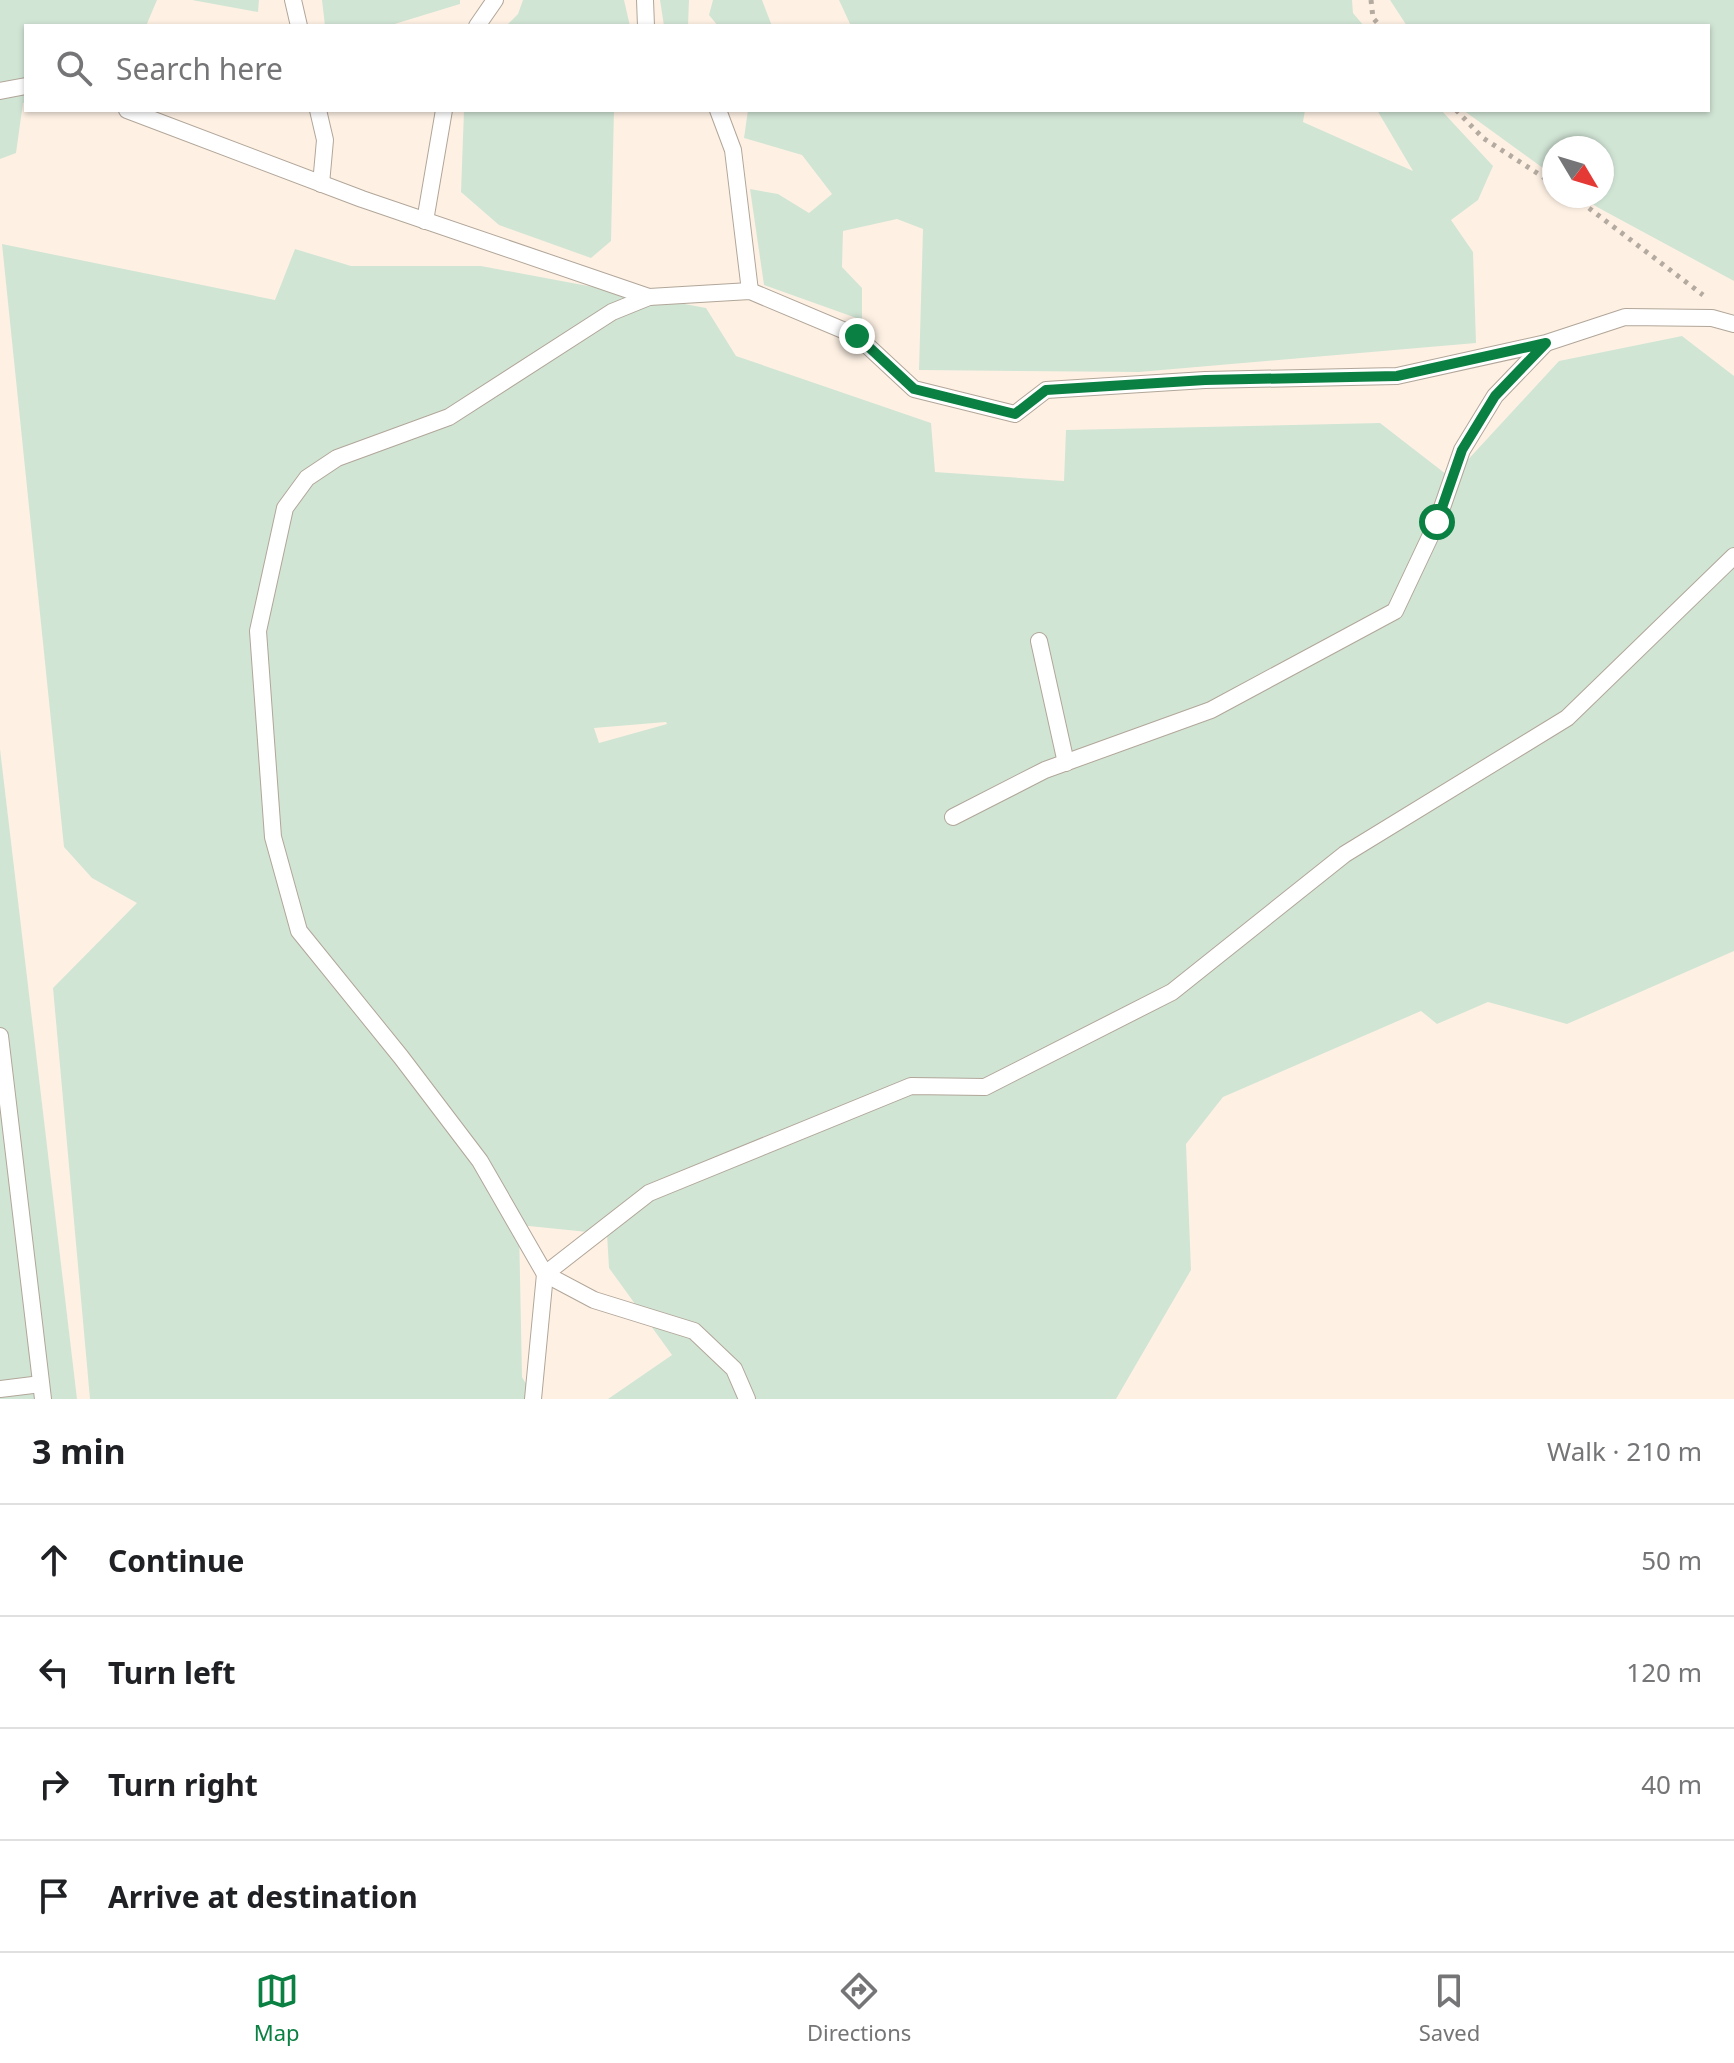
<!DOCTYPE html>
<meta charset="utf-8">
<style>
:root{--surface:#fff;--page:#f6f6f6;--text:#202124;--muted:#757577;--line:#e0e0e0;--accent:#0b8043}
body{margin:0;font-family:"Noto Sans",sans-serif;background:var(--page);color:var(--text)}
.compass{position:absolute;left:1542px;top:136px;width:72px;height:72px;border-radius:50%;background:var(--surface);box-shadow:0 2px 6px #0004;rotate:128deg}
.stop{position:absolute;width:24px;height:24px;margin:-18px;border:6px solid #0b8043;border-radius:50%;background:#fff}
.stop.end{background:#0b8043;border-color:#fff;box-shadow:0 2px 8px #0008}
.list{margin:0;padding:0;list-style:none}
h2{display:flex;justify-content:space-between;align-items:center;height:104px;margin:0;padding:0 32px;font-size:34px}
h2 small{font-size:26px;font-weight:400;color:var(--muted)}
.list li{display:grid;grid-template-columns:52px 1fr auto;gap:24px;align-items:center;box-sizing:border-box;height:112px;padding:0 32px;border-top:2px solid var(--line)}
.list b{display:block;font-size:30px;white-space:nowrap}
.list em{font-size:26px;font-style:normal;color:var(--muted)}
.icon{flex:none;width:44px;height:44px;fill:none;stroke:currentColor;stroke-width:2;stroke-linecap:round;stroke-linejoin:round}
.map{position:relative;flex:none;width:1734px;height:1399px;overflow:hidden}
.search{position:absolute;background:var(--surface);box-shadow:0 2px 6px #0004;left:24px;right:24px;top:24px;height:88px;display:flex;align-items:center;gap:20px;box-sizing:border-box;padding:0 28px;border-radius:0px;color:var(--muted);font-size:30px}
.sheet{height:552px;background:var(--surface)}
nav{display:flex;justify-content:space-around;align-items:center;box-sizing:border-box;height:112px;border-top:2px solid var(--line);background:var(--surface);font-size:22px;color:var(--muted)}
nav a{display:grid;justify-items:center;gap:4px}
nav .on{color:var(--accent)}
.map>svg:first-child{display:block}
.green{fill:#d1e5d5;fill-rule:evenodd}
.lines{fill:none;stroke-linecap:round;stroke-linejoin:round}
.service-casing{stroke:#b1a699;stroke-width:18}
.path{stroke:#b4aaa0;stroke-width:5;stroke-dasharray:4 6;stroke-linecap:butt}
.service{stroke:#fff;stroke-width:16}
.route{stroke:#0b8043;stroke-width:10}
</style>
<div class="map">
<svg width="1734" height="1399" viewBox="0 0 1734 1399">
<rect width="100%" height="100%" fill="#fef1e4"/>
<!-- green -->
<g class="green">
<path d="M0,0H157L146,26H26V102L23,103L16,153L0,159Z"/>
<path d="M192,0H259L258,12Z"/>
<path d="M322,0H460V4L388,26H325Z"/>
<path d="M523,0H624L630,26H506L518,14Z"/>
<path d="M660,0H689L688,26H664Z"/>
<path d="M713,0H762L772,26H718L709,15Z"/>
<path d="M839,0H1352L1353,13L1364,26H851Z"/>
<path d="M1390,0H1734V281L1597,207L1582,196H1602V148H1554V176L1463,110H1708V26H1407Z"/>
<path d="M464,110H614L611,241L591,258L499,225L461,192Z"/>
<path d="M748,110H1305L1303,122L1413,171L1377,110H1441L1493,166L1478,200L1451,220L1473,252L1476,343L1139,372L919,370L923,229L897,219L843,231L842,267L862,288V320L764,285L750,189L778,194L809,213L832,194L802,155L744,138Z"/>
<path d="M2,244L275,300L295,249L351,266H481L706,308L736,356L931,423L935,472L1064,481L1066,430L1380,423L1451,478L1559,361L1682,336L1734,376V951L1567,1024L1488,1002L1437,1024L1421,1011L1223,1097L1186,1144L1191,1270L1116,1399H608L672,1355L609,1268L607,1234L519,1225L522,1377L535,1399H90L53,988L137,903L92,878L64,847ZM666,722L667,724L599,743L594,728Z"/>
<path d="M0,749L77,1399H0Z"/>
</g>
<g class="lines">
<defs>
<g id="service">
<path d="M293,0L299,26"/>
<path d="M645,0L646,26"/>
<path d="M477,26L495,0"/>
<path d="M0,91L26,86"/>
<path d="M127,110L362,199L649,297"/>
<path d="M318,110L325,140L321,184"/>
<path d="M718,110L733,150L750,291"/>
<path d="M425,221L444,110"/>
<path d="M1039,641L1066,763"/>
<path d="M953,817L1045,770L1211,710L1395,611L1437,522L1462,450L1495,396L1545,344"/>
<path d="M0,1036L43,1399"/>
<path d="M0,1389L41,1384"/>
<path d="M533,1399L545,1274L649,1193L911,1086L985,1087L1172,992L1345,854L1567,718L1734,556"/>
<path d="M747,1399L734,1369L694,1331L594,1300L545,1274L480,1161L401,1057L299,931L273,837L258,631L285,508L307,478L337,458L449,417L612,312L649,297L750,291L857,336L914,389L1015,414L1046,390L1205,380L1397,376L1546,343L1625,317L1712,318L1734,324"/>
</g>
</defs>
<!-- service casing -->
<use href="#service" class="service-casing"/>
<!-- path -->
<g class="path">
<path d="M1371,0L1373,18L1380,26"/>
<path d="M1456,110L1483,138L1554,184"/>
<path d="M1573,196L1703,295"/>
</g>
<!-- service -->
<use href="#service" class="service"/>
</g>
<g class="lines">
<!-- route -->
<path class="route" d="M857,336L914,389L1015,414L1046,390L1205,380L1397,376L1546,343L1495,396L1462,450L1437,522"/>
</g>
</svg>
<svg class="compass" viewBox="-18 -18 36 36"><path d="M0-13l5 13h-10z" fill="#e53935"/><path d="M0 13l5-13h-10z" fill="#757577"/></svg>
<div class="stop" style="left:1437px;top:522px"></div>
<div class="stop end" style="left:857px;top:336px"></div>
<div class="search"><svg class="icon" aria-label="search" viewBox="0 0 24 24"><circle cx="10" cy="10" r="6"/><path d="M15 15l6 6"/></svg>Search here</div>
</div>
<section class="sheet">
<h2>3 min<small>Walk · 210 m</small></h2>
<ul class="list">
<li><svg class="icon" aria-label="ahead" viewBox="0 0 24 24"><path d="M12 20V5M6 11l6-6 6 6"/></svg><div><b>Continue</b></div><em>50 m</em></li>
<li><svg class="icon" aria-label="left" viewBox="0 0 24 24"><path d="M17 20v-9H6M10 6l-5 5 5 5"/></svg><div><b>Turn left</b></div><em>120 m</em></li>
<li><svg class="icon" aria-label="right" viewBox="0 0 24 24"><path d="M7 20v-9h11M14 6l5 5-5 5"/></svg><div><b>Turn right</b></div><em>40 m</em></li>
<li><svg class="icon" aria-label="arrive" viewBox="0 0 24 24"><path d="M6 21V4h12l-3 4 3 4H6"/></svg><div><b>Arrive at destination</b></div></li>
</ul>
</section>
<nav>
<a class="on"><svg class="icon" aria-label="map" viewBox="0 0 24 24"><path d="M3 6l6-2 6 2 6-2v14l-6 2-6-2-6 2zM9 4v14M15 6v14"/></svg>Map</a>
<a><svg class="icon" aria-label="directions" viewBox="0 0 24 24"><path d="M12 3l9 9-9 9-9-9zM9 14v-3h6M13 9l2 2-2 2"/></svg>Directions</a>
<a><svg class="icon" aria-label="saved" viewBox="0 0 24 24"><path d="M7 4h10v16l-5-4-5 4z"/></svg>Saved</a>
</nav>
